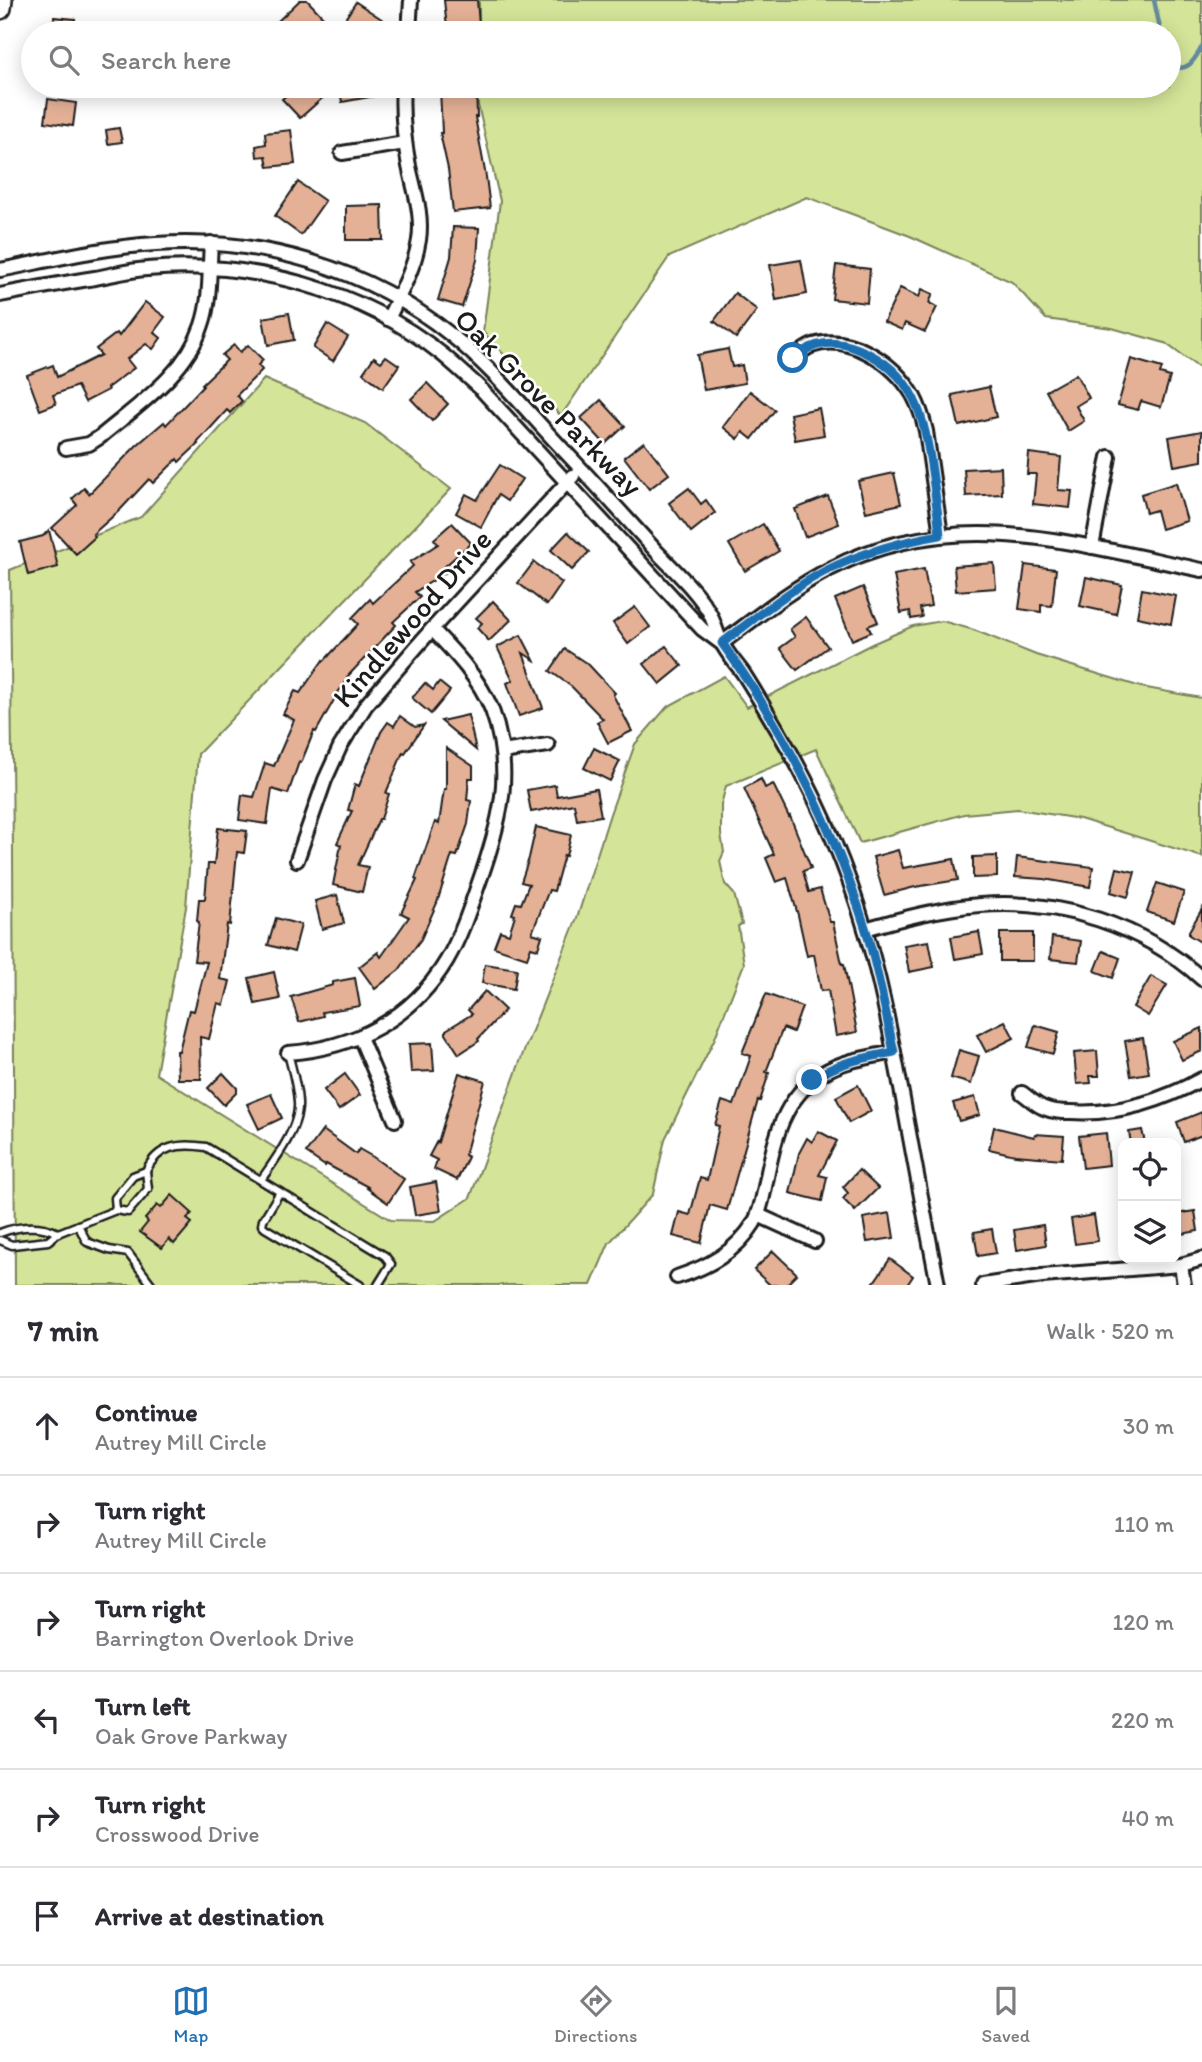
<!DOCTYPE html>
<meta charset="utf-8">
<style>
:root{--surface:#fff;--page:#f2f2f3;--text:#2b2b33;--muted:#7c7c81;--line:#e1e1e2;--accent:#1f6fb2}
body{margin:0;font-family:Itim,sans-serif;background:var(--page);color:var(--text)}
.controls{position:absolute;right:21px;bottom:21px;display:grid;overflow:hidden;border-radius:14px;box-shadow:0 4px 18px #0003}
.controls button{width:63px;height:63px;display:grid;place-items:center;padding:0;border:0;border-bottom:2px solid var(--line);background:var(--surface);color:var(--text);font:35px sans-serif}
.stop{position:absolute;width:21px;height:21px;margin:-16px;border:5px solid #1f6fb2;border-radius:50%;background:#fff}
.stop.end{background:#1f6fb2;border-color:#fff;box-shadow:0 2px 7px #0008}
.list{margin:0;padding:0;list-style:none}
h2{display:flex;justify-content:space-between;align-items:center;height:91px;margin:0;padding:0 28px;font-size:30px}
h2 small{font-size:23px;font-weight:400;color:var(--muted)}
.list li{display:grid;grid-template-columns:46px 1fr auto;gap:21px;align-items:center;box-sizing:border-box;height:98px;padding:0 28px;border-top:2px solid var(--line)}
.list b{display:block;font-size:26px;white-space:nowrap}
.list p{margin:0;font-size:23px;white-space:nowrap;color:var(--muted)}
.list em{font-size:23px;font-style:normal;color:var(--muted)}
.icon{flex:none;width:38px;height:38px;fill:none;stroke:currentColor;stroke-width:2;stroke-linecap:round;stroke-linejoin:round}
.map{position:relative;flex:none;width:1202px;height:1285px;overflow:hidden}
.search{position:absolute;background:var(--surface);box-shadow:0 4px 18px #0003;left:21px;right:21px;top:21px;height:77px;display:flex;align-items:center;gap:18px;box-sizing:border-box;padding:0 24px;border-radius:38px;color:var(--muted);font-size:26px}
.sheet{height:679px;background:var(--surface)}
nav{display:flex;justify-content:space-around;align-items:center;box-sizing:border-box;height:98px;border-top:2px solid var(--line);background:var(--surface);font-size:19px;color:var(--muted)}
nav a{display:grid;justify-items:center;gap:4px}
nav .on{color:var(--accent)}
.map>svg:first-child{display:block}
.green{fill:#d4e599;stroke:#78805a;stroke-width:2}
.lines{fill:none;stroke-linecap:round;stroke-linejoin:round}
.stream{stroke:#648a9e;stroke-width:4.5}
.building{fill:#e4b197;stroke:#1c1c1c;stroke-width:2}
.lane-casing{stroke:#1c1c1c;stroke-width:11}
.street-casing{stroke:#1c1c1c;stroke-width:18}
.highway-casing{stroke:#1c1c1c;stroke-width:26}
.lane{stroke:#fff;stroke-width:6}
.street{stroke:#fff;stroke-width:12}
.highway{stroke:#fff;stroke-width:21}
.route{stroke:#1f6fb2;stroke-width:9}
.labels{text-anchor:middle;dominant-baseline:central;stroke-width:5;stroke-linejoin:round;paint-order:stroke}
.street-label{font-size:30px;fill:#1c1c1c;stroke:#fff}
</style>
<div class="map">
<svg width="1202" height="1285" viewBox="0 0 1202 1285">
<rect width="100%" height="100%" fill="#fff"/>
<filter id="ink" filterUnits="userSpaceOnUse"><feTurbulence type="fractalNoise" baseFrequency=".0143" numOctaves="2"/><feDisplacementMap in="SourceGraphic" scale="14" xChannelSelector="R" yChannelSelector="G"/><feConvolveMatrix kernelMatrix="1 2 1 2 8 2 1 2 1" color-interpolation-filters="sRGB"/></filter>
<g filter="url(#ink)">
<!-- green -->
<g class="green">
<path d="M479,0H1202V370L1165,343L1112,328L1046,319L1012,282L910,236L807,197L669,257L561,416L483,332L500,201L478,105V86H1169V33H479Z"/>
<path d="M264,379L365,423L451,489L198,754L186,907L156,1074L391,1220L435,1221L470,1198L522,1056L578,915L610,814L635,744L667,707L724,676L747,707L872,644L913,626L942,621L974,630L1036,655L1141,687L1202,698V857L1080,819L1018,809L964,814L860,843L816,749L726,786L721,805V834L724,852L720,861L725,884L734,894L742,924L738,926L744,964L714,1040L665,1139L653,1194L609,1243L591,1285H15L13,851L10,570L141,517Z"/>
</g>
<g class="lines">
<!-- stream -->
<g class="stream">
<path d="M1154,0L1161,33"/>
<path d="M1169,59L1174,67C1190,71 1195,58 1202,47"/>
</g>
</g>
<!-- building -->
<g class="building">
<path d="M300,0H307L326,20L312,33H288L277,22Z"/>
<path d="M444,0H477L479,25L447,28Z"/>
<path d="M356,2L386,22L379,33H354L341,25Z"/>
<path d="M54,17L75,19L74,33H53Z"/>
<path d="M297,86H319L327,94L300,118L282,99Z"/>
<path d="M339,86H374L375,96L342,102Z"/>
<path d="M476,86L477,117H475L486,177L490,208L453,212L448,169L440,133H442L440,88Z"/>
<path d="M48,99L76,103L73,126L45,122Z"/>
<path d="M119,128L122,142L108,144L106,130Z"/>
<path d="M291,130L295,164L268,167L266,156L257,157L256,146L266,144L265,133Z"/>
<path d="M298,182L325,201L301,235L275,216Z"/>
<path d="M382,205L383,240H346V206Z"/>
<path d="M453,227L479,228L477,260L462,307L438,300L451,257Z"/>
<path d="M801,260L807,294L776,300L770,265Z"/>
<path d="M836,265L870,269L867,303L832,299Z"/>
<path d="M900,288L919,297L922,289L933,294L929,303L937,307L925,332L905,323L902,330L884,322Z"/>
<path d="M735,293L757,310L736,338L714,321Z"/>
<path d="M145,302L165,317L154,332L161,338L153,349L146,344L127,359L134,368L107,388L108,390L85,402L77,386L53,395L56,404L40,410L27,375L53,365L57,377L101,355L96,349L117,333L119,336Z"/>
<path d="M289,313L294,340L268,345L263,318Z"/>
<path d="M327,324L348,337L333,361L313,348Z"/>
<path d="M234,345L240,352L248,345L263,360L258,365L262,370L237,395L242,401L230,413L227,410L197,443L198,444L179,462L177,459L153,483L149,479L121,509L93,534L95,537L76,554L52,528L77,505L72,499L84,488L89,494L137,445L164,422L166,425L203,386L202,384L227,360L222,355Z"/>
<path d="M728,349L732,367L742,365L745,383L704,390L697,355Z"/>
<path d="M386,356L399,365L383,388L363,373L374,357L381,362Z"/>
<path d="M1131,359L1162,368L1160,374L1170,377L1161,407L1141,401L1138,410L1118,405Z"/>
<path d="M1076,374L1089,398L1076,406L1084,421L1068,431L1046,391Z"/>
<path d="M427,383L448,404L432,421L411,399Z"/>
<path d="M989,387L996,417L959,426L952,395Z"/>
<path d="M750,391L775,410L752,439L743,432L738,439L723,427Z"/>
<path d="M601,400L625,426L605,444L581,418Z"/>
<path d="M819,408L824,435L795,440L790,414Z"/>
<path d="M1202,431V461L1174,466L1169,437Z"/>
<path d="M644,442L669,474L649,489L624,457Z"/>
<path d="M1029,453L1061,457L1058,490L1072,491L1070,508L1033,504L1036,474H1027Z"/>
<path d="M500,465L522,479L507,501L498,495L481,527L456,513L466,494L477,500Z"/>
<path d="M1001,467L1002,494L966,496L964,469Z"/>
<path d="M894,473L901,504L866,512L858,481Z"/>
<path d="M1176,483L1187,521L1161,529L1156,510L1146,513L1141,494Z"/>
<path d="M689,488L701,504L706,500L715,513L691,532L669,503Z"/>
<path d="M828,496L839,524L805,537L795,509Z"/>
<path d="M452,523L471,543L442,569L445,573L415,592L420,597L393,622L396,625L347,677L349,678L339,691L316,732L314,731L301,763L299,762L288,794L272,789L267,824L239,820L242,795L254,797L265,763L274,766L294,720L283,714L295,691L300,693L323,660L324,661L358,624L352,618L370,599L373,603L413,566L410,562L438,544L434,539Z"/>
<path d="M763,524L779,551L745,571L729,544Z"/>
<path d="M49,530L58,567L28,575L20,542L43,536Z"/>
<path d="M568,532L589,552L572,570L551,550Z"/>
<path d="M534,562L562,583L547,605L518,583Z"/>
<path d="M994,563L996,588L956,591L954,566Z"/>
<path d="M1025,565L1056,569L1052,606L1041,605V612L1019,609Z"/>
<path d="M924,569L931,606L920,608L922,617L911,619L910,611L901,613L894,575Z"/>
<path d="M1086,577L1122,585L1116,614L1080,606Z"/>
<path d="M863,587L878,622L868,626L871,632L852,640L835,599Z"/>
<path d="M1142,589L1176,596L1171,624L1137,617Z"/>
<path d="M493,601L511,620L489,641L477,628L482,623L476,618Z"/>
<path d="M635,607L650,627L628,644L613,623Z"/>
<path d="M806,617L828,647L797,670L780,648L795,637L790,629Z"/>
<path d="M521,635L534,660L523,653L543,708L519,716L507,683L513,680L497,647Z"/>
<path d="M666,646L682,666L660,684L644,664Z"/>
<path d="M565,649L589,665L615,693L613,695L632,731L608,743L597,722L603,719L572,687L550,671Z"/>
<path d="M439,682L450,691L431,714L412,698L425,683L433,690Z"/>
<path d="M468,715L476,750L441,721Z"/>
<path d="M400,716L415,727L424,725L405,753L403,752L386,793L389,794L381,819H379L358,865L368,867L362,892L333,885L341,845L337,843L352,811L348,810L355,784L359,786L381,732L388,722L394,726Z"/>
<path d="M446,748L473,766V778H469L467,800L471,801L468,824L457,856L452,855L437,903L421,939L399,970L375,989L359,967L378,952L381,957L409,917L401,913L417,880L415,879L435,822L439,824L444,789H446Z"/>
<path d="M594,748L620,761L610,781L584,768Z"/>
<path d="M761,779L765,788L773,784L789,817L790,816L811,868L803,871L809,892L820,889L830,922H833L842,964H844L857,1032L836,1036L828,990L821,991L814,954L807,956L798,915L787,878L776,882L766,858L774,854L744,788Z"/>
<path d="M555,785L557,796L596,789L601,816L577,820L574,804L531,812L527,790Z"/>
<path d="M536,827L571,835L566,856L564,855L554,891L549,890L532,933L542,936L538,949L531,947L527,958L494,947L500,931L509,934L515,915L512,914L516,903L521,904L529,884L521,882L529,858Z"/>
<path d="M218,828L247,831L244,853L237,852L230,925L227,924L220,979L230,981L224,1005L218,1003L209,1039L200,1037L201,1079H178L177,1051H179L189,1010L194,1011L207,962L194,961L199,922L197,921L199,899H205L208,864H214Z"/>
<path d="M898,850L903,868L954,859L958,880L915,887L884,895L873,857Z"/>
<path d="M997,856V877L973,878V857Z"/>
<path d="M1017,857L1093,867L1090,887L1044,879L1015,877Z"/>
<path d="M1117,868L1135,872L1128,897L1111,892Z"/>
<path d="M1157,883L1184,892L1174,921L1147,912Z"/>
<path d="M337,895L344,923L322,929L315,901Z"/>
<path d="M1202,909V943L1189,935V931Z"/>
<path d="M276,918L301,925L294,952L268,945Z"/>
<path d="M979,932L983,954L955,959L951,937Z"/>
<rect x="1000" y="933" width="33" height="28"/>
<path d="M1052,937L1081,941L1078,962L1050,959Z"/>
<path d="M929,941L934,967L909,972L904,945Z"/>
<path d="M1103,951L1120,958L1113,978L1095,971Z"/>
<path d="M485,964L517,969L514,989L482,983Z"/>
<path d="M274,972L280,999L255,1004L249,978Z"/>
<path d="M1151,976L1167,985L1148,1016L1133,1007Z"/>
<path d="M355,978L360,1006L322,1012L323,1016L299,1022L291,997L333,985V982Z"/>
<path d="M485,991L505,1010L478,1039L479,1041L459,1054L446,1034V1030L472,1014L468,1010Z"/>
<path d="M766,994L802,1007L793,1032L783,1028L766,1072L769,1073L760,1101L758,1100L727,1210L710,1205L701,1243L673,1236L679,1212L690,1215L700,1178L707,1180L719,1126L715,1125L722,1101L734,1105L751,1056L742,1053Z"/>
<path d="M1005,1021L1014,1038L986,1052L977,1035Z"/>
<path d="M1035,1025L1059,1032L1053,1054L1028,1047Z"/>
<path d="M1202,1028V1051L1182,1060L1173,1041Z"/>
<path d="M1143,1038L1149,1073L1131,1076L1125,1041Z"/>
<path d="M432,1043L434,1071L411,1072L409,1044Z"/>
<path d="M959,1050L979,1056L971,1084L951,1078Z"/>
<path d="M1097,1051L1099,1076H1090L1091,1083L1077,1084L1074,1053Z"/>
<path d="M223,1073L237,1088V1092L224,1105L208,1088Z"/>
<path d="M459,1073L485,1081L465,1155L468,1157L457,1180L434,1169L437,1160L429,1156L437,1141L438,1142Z"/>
<path d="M345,1074L360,1095L339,1110L324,1090Z"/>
<path d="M858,1085L871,1111L849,1123L836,1097Z"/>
<path d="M271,1094L282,1118L259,1129L247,1104Z"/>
<path d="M975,1097L980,1115L959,1121L953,1103Z"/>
<path d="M1202,1112V1135L1184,1142L1177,1122Z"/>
<path d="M994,1127L1034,1137L1035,1134L1064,1136L1062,1159L1015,1155L989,1149Z"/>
<path d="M323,1130L356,1154L359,1149L373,1157L404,1179L388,1203L367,1188L368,1187L326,1164L325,1166L306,1153Z"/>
<path d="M1142,1130L1145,1143H1131L1129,1132Z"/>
<path d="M818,1131L837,1141L819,1175L827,1177L822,1201L790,1193L799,1153L807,1138L812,1142Z"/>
<path d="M1106,1133L1109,1165L1083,1168L1079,1136Z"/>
<path d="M859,1170L878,1188L855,1211L843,1199L848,1193L843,1187Z"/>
<path d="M436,1182L441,1211L415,1215L410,1187Z"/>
<path d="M172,1195L192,1213L187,1219L192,1223L174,1244L169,1239L162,1248L140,1232L148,1222L145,1219L157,1205L161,1208Z"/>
<path d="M1195,1211L1198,1231L1176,1235V1214Z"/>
<path d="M890,1213L894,1238L867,1242L863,1218Z"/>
<path d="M1094,1215L1098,1241L1075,1244L1071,1219Z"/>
<path d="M1043,1225L1046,1245L1017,1250L1014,1230Z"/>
<path d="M992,1229L996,1253L978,1256L974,1232Z"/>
<path d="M773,1251L797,1274L786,1285H770L754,1270Z"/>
<path d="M890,1259L913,1276L907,1285H872Z"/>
</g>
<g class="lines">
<defs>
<g id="lane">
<path d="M146,1171C158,1145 180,1143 206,1147L385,1256L391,1264L378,1285"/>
<path d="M261,1180C275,1160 300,1127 298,1102C297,1085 292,1069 288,1053"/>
<path d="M280,1192L263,1220L262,1225L265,1228L360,1285"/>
<path d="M78,1225L87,1242L109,1250L128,1253L152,1285"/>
<path d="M0,1233C19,1226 40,1224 58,1233L48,1241L12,1245L0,1240"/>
<path d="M58,1233L116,1210L128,1212L148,1189L146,1171L133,1176L115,1198L116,1210"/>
</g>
<g id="street">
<path d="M409,33L411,0"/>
<path d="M342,153L405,143"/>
<path d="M0,270C51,260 103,247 156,244C261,237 368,268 451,335C496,371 532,418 572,459C601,490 629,521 657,552C675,571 696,590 709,612C714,621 716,632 721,641C726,653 736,663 743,673C756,693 768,714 780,734C816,795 845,861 865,929C882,984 892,1042 903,1099C914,1161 926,1223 938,1285"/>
<path d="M0,295C31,289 63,283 95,278C112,275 130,270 147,269C251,260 361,289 443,355C455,365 467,376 479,387L702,629L721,643"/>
<path d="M388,319C400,294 415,267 419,240C423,214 414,190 409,166C404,139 401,113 403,86"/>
<path d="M793,358C799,354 804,349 811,346C849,332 894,363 913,395C919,406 923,418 926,431L941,535"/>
<path d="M66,448L89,444L100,437C138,405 186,374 202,325C211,299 209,270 211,243"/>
<path d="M1092,547L1109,457"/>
<path d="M722,643C757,617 792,588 832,568C955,505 1075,544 1202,570"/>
<path d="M502,752L548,745"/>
<path d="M297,860L325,780L340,747L366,705L432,629L573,476"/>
<path d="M865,929C903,918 941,908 980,905C1058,898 1144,926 1202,979"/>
<path d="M360,1037L395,1120"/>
<path d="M288,1053C354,1048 412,1019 447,960C463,932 472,902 483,871C502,815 513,769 492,710C479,678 456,654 432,629"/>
<path d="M1022,1093C1029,1098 1036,1105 1044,1108C1053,1112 1062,1112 1071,1112C1117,1115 1162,1101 1202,1079"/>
<path d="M758,1215L815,1241"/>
<path d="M1181,1265L1184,1285"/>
<path d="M677,1277C708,1267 736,1252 754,1223C761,1211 763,1196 766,1182C774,1140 783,1097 823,1073C844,1060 870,1057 894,1052"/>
<path d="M983,1285L1042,1276L1181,1265L1202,1259"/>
</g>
<path id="highway" d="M0,8L1,0"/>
</defs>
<!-- lane casing -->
<use href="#lane" class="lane-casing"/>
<!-- street casing -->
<use href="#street" class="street-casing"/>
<!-- highway casing -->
<use href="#highway" class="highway-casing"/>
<!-- lane -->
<use href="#lane" class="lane"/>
<!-- street -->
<use href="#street" class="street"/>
<!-- highway -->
<use href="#highway" class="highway"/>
</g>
</g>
<g class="lines" filter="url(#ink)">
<!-- route -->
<path class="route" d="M793,358C814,342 834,339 858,349C915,372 924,416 932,471C935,492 938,514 940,535C894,543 849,556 809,580C778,599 750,622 722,643C784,729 833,826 865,927C878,968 885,1010 894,1052C864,1058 837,1062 812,1080"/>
</g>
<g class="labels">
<!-- street labels -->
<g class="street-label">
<text transform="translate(549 402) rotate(45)">Oak Grove Parkway</text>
<text transform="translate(412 618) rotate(-49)">Kindlewood Drive</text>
</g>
</g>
</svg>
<div class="controls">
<button><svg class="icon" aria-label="locate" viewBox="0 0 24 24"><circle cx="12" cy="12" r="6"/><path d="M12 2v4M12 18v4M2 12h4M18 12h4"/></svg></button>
<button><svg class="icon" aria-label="layers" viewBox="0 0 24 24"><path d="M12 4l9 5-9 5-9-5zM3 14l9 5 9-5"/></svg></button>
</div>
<div class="stop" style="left:793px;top:358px"></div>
<div class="stop end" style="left:812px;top:1080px"></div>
<div class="search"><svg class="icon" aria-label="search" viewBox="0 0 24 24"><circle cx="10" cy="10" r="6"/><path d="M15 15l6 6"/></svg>Search here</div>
</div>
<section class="sheet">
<h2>7 min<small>Walk · 520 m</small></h2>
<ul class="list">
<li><svg class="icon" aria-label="ahead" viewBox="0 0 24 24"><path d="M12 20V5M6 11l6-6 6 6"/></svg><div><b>Continue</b><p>Autrey Mill Circle</p></div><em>30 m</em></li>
<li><svg class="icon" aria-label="right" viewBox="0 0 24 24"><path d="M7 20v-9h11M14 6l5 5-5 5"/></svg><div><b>Turn right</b><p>Autrey Mill Circle</p></div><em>110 m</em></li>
<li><svg class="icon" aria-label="right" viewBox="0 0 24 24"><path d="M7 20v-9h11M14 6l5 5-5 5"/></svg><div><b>Turn right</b><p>Barrington Overlook Drive</p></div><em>120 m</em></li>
<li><svg class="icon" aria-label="left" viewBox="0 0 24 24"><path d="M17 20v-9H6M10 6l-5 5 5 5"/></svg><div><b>Turn left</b><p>Oak Grove Parkway</p></div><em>220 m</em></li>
<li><svg class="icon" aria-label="right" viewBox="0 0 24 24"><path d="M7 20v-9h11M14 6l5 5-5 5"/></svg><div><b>Turn right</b><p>Crosswood Drive</p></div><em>40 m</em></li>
<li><svg class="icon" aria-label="arrive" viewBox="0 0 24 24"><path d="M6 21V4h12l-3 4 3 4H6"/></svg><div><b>Arrive at destination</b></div></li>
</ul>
</section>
<nav>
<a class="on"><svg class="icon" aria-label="map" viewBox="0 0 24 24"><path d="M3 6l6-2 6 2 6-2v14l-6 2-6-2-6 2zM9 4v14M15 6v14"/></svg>Map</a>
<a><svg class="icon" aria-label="directions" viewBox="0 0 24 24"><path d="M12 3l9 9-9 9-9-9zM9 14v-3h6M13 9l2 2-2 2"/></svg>Directions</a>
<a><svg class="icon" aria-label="saved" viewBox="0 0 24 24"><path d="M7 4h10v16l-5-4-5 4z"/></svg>Saved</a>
</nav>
